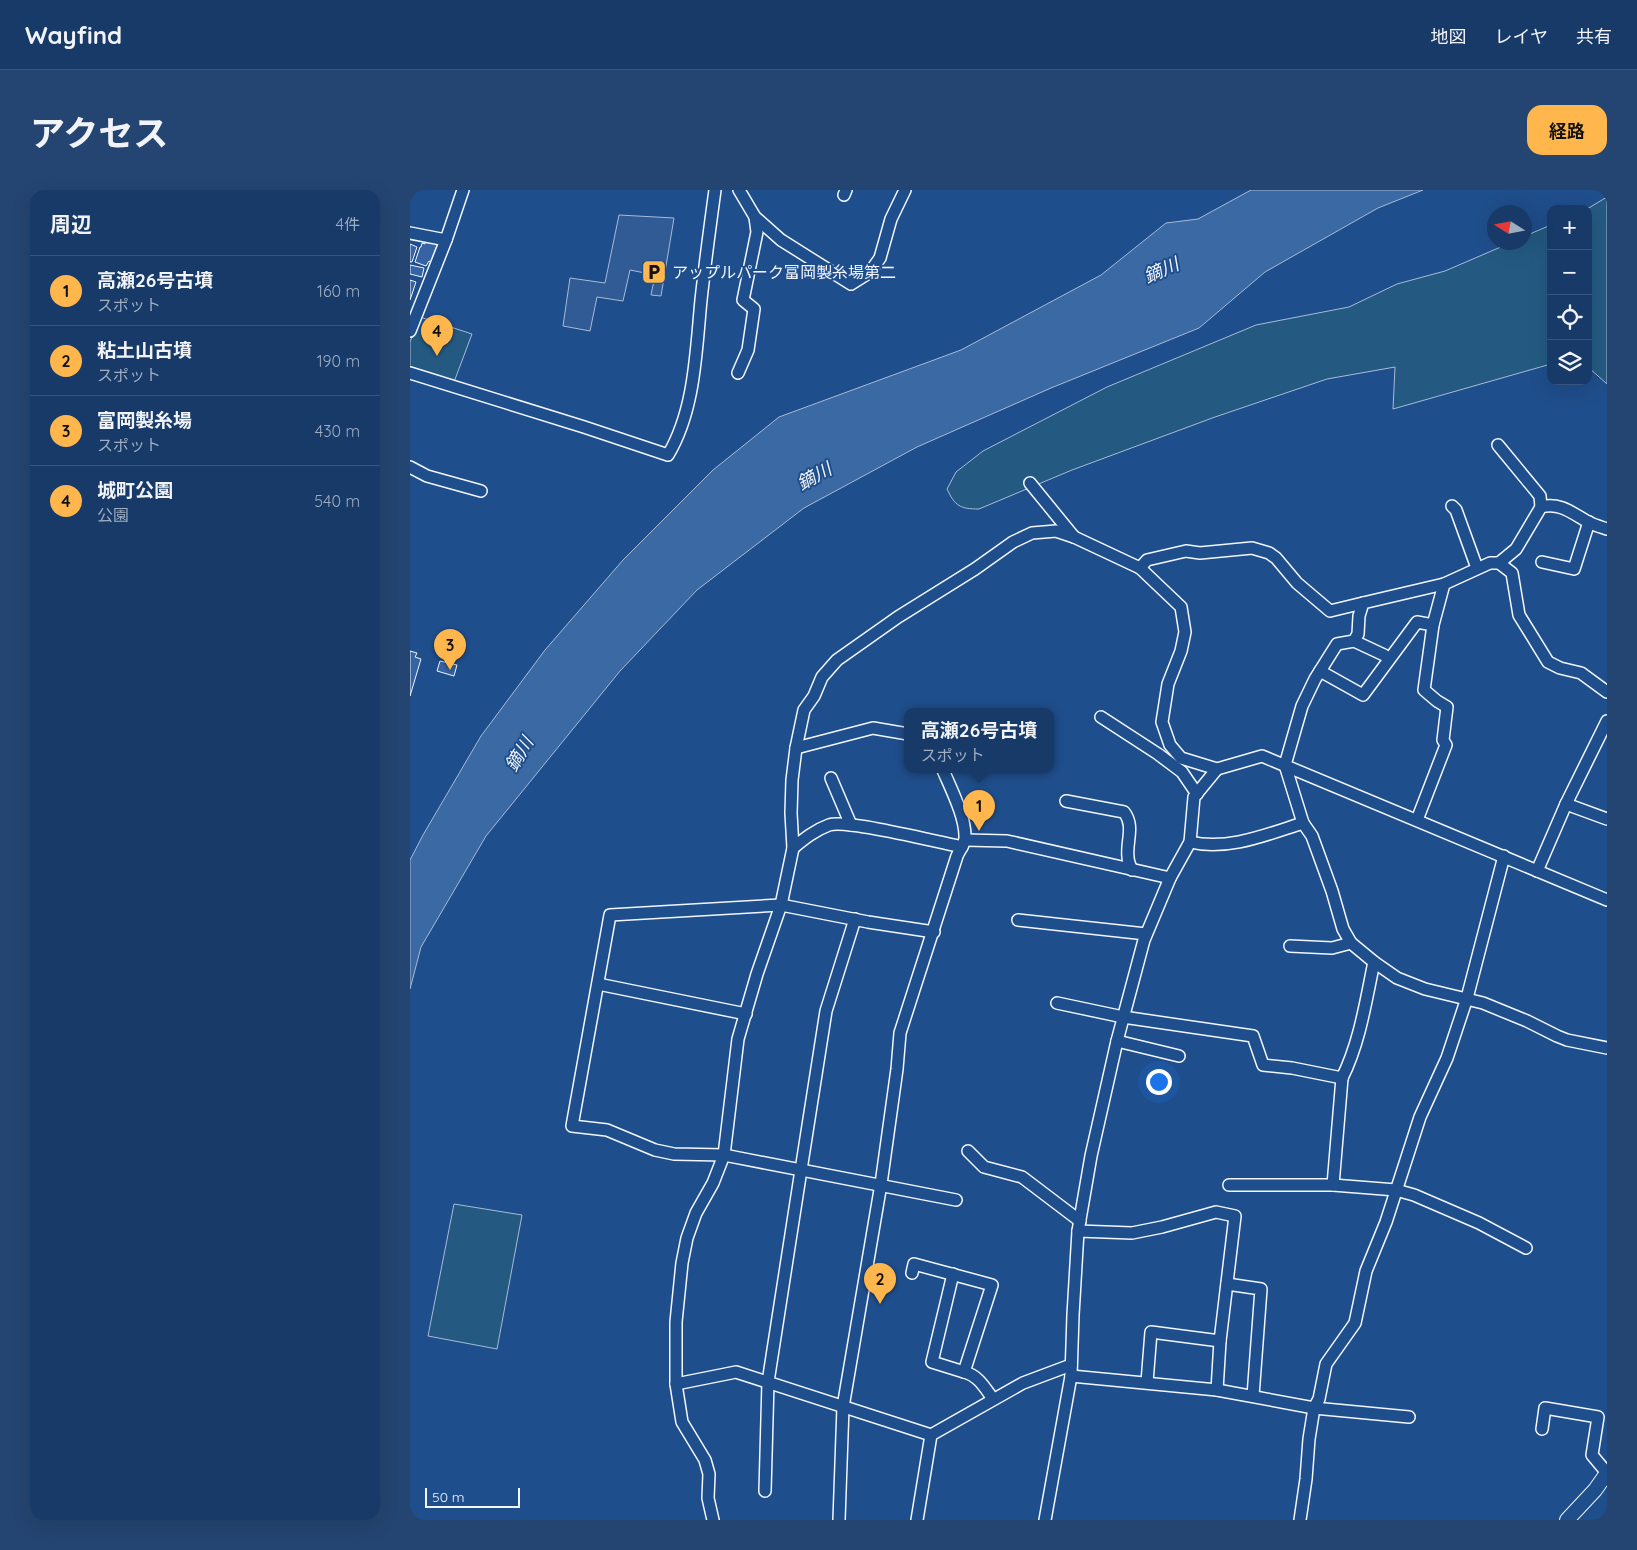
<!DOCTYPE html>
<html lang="ja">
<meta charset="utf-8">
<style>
:root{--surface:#173a69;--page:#244571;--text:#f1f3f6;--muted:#9eadc0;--line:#36547d;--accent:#ffb74d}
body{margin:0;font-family:Quicksand,"Noto Sans JP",sans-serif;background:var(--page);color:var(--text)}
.controls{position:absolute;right:15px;top:15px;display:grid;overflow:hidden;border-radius:10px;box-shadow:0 5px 20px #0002}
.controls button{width:45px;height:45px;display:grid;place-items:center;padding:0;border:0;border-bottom:1px solid var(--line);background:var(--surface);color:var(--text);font:25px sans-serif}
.compass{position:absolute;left:1077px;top:15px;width:45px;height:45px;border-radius:50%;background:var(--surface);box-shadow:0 5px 20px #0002;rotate:281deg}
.scale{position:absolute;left:15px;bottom:12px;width:95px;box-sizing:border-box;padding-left:5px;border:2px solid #f2f6ff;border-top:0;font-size:14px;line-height:18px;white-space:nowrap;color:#f2f6ff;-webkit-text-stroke:4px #1f4e8c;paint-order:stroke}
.you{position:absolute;left:748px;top:891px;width:18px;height:18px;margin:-12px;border:4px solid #fff;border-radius:50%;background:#1a73e8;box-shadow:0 0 0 8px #1a73e833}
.badge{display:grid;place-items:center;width:32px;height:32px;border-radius:50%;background:var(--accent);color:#111;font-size:16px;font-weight:700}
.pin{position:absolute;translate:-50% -41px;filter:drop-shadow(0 1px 2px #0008)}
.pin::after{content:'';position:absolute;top:26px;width:18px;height:15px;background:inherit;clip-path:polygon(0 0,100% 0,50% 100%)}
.popup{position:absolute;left:494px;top:518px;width:150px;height:65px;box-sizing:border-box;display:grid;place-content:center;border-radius:10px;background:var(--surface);filter:drop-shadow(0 1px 4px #0005);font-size:16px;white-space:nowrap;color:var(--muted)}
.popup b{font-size:19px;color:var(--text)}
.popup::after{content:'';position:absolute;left:50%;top:100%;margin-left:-10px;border:10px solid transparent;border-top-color:var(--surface)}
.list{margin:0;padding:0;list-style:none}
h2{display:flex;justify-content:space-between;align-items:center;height:65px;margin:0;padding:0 20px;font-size:21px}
h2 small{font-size:16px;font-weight:400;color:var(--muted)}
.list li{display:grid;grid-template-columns:32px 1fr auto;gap:15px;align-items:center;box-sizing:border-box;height:70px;padding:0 20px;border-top:1px solid var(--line)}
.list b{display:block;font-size:19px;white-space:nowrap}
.list p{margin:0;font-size:16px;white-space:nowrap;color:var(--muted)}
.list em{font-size:16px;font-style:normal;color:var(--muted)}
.icon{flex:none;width:28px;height:28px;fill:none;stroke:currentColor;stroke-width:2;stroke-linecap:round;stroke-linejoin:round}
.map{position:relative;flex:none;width:1197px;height:1330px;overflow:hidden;border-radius:15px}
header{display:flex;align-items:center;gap:30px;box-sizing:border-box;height:70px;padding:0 25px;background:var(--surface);border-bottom:1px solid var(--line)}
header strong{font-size:24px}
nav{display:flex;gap:28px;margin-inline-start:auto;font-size:18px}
.intro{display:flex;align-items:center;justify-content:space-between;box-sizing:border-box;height:120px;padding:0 30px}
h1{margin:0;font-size:35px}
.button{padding:12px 22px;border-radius:15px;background:var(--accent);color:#111;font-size:18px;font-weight:700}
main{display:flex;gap:30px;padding:0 30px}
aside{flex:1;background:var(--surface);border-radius:15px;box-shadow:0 5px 20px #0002}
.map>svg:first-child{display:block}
.green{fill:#245a82;stroke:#a8bbd7}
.parking{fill:#305b95;stroke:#a8bbd7}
.water{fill:#3b69a3;stroke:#a8bbd7}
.building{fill:#3563a3;stroke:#f2f6ff}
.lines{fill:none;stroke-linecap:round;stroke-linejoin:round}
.minor-casing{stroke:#f2f6ff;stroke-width:14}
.tertiary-casing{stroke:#f2f6ff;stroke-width:16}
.minor{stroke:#1f4e8c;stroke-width:11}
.tertiary{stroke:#1f4e8c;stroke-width:14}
.labels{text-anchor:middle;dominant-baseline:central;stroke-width:4;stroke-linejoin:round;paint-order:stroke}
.poi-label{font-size:16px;fill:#f2f6ff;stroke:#1f4e8c;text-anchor:start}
.water-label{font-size:18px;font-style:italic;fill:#f2f6ff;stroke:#1f4e8c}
</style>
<header>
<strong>Wayfind</strong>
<nav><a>地図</a><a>レイヤ</a><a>共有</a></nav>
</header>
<div class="intro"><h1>アクセス</h1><a class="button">経路</a></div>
<main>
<aside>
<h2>周辺<small>4件</small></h2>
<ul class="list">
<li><span class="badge">1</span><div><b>高瀬26号古墳</b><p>スポット</p></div><em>160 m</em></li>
<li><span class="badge">2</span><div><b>粘土山古墳</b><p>スポット</p></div><em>190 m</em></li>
<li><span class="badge">3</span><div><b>富岡製糸場</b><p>スポット</p></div><em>430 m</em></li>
<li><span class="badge">4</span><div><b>城町公園</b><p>公園</p></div><em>540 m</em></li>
</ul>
</aside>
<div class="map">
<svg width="1197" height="1330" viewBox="0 0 1197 1330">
<rect width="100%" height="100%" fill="#1f4e8c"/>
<!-- green -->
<g class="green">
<path d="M1197,7V194L1178,177V19H1177Z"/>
<path d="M1141,35V174L983,219L985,177L917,189L805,227L662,280L569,319C550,319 545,316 537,299L546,282L573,261L697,197L846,135L939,117L987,94L1035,81L1100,53L1114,52L1115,46Z"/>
<path d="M10,127L62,144L44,192L0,180V152Z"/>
<path d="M44,1014L112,1025L87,1159L18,1146Z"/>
</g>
<!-- parking -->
<path class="parking" d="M209,25L264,28L251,106L241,105L245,85L220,80L213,111L187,107L180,141L153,136L160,88L195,93Z"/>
<!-- water -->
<path class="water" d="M841,0H1013L968,18L855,82L789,138L641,198L507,257L394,318L287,400L210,481L76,646L11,757L0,799V670L13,645L71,546L135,460L213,370L303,280L369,227L551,160L691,85L756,33L788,29Z"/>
<!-- building -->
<g class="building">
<path d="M16,50L28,53L21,72L19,71L16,76L5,72L10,57H11L12,53L15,54Z"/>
<path d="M0,54L7,57L2,72H0Z"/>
<path d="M0,75L14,78L12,87L0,84Z"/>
<path d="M0,90L6,92L0,110Z"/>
<path d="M0,461L7,463L5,467L11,469L0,506Z"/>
<path d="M30,471L47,475L44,486L27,481Z"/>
</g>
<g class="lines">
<defs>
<g id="minor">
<path d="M329,0L345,27L371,50L441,94L460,82L470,68L481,29L495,0"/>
<path d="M434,5L436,0"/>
<path d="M0,43L36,50"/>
<path d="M0,141L36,50L53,0"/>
<path d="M0,183L174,237L258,265C285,220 286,161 291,110C295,73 300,37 305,0"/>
<path d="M328,183L338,160L344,119L333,110L347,42L345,27"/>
<path d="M1088,255L1130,306L1131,317"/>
<path d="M0,277L17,286L71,301"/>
<path d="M620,293L664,347"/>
<path d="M1042,316L1046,320L1067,378"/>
<path d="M1132,372L1164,379L1179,332"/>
<path d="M1089,373L1106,359L1131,317C1150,312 1162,323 1178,332C1184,335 1191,337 1197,339"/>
<path d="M730,378L737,370L776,361L790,363L842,358L859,363L866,368L887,393L920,421L953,413"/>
<path d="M944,451L974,465L979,469"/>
<path d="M910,481L953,505L1007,432L1023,435"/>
<path d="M1197,502L1171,483L1150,478L1138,472L1109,425L1102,383L1089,373H1080L1034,394L953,413L949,426L948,444L944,451L927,454L905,489L892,516L875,575L893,633L902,646L922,701L933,739L941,753L964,772L987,788L1015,799L1073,813L1117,831L1147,846L1157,850L1197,858"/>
<path d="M691,527L748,564L772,582L787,604"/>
<path d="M386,558L463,538L498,544"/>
<path d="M421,588L441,635"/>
<path d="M656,611L714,622C725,636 716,652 718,667C718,672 720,676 722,680"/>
<path d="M1156,614L1197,629"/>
<path d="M1007,630L1036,555L1033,550L1037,517L1027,511L1014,500L1023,435L1034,394"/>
<path d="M555,650L597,651L760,688"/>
<path d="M780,652C818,661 858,644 893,633"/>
<path d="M383,658C394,649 405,640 419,635C436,629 528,652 552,657"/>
<path d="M1127,681L1156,614L1197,531"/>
<path d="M608,730L736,744"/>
<path d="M524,742L458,732L371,715L200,725L162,936L197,940L245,960L264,964L314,965L546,1010"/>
<path d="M880,756L922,758L941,753"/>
<path d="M188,794L336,824"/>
<path d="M647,813L713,827L843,846L853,875L882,878L932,888C950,852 956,810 964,772"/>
<path d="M707,851L769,866"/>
<path d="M558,961L574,977L612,987L670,1031"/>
<path d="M819,995H923L932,888"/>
<path d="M923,995L986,1000L1004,1005L1069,1033L1116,1058"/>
<path d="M668,1041L722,1043L752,1037L806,1022L825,1026L810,1151L807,1200"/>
<path d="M502,1083L504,1074L582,1095L554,1182C568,1185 575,1198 583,1209"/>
<path d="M543,1084L522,1172L554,1182"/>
<path d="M817,1094L851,1099L843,1206"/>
<path d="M661,1186L807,1200L904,1218L999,1227"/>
<path d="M737,1192L741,1142L810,1151"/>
<path d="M266,1194L326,1182L521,1245"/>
<path d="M1132,1239L1135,1218L1188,1227L1182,1265L1197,1283"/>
<path d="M355,1301L358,1192L391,980L416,821L445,729"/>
<path d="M303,1330L298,1308L299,1284L295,1270L272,1232L266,1194V1132L272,1073L277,1048L286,1023L303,993L314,965L328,849L347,784L371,715L383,658L381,623L382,590L386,558L394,520L404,506L412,487L427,470L488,427L565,379L603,352L622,343L646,341L664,347L730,378L771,417L775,442L771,461L758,494L752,532L760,555L771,568L807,579L852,566L1197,710"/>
<path d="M429,1330L433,1217L471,994L487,879L490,843L547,666C549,661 555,654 555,648C556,628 541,599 533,580"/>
<path d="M507,1330L521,1245L613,1193L661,1175"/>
<path d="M635,1330L661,1186L663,1125L668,1041L681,966L707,851L734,750L760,688L780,652L784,607L807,579"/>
<path d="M890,1330L896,1289L899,1249L904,1218L909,1209L916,1174L945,1133L956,1081L976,1032L1010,927L1037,868L1057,808L1094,666"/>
</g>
<path id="tertiary" d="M1157,1330L1185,1300L1197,1283"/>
</defs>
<!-- minor casing -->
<use href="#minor" class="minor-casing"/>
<!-- tertiary casing -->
<use href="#tertiary" class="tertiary-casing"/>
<!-- minor -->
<use href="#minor" class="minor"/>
<!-- tertiary -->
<use href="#tertiary" class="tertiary"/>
</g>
<!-- icons -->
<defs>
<symbol id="parking-square" viewBox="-11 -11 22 22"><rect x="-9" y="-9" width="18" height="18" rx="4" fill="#ffb74d" stroke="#1f4e8c"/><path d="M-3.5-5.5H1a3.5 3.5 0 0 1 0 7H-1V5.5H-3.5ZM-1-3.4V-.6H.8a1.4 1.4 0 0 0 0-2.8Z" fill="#111"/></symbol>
</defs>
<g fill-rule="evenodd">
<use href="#parking-square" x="230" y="68" width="28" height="28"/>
</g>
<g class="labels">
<!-- poi labels -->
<g class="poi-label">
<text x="262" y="82">アップルパーク富岡製糸場第二</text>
</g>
<!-- water labels -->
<g class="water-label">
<text transform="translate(751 80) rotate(-24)">鏑川</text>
<text transform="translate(404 286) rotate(-29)">鏑川</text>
<text transform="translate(109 564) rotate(-59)">鏑川</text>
</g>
</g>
</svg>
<div class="controls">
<button>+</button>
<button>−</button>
<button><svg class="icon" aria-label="locate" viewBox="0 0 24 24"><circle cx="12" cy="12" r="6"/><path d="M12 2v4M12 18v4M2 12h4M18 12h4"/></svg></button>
<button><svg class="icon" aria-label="layers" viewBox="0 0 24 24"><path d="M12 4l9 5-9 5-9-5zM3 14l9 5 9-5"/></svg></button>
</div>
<svg class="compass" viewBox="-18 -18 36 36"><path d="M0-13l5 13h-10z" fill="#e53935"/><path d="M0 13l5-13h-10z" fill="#9eadc0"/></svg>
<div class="scale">50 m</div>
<div class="you"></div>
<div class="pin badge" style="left:569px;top:641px">1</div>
<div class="popup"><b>高瀬26号古墳</b>スポット</div>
<div class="pin badge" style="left:470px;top:1114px">2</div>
<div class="pin badge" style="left:40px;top:480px">3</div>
<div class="pin badge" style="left:27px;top:166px">4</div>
</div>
</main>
